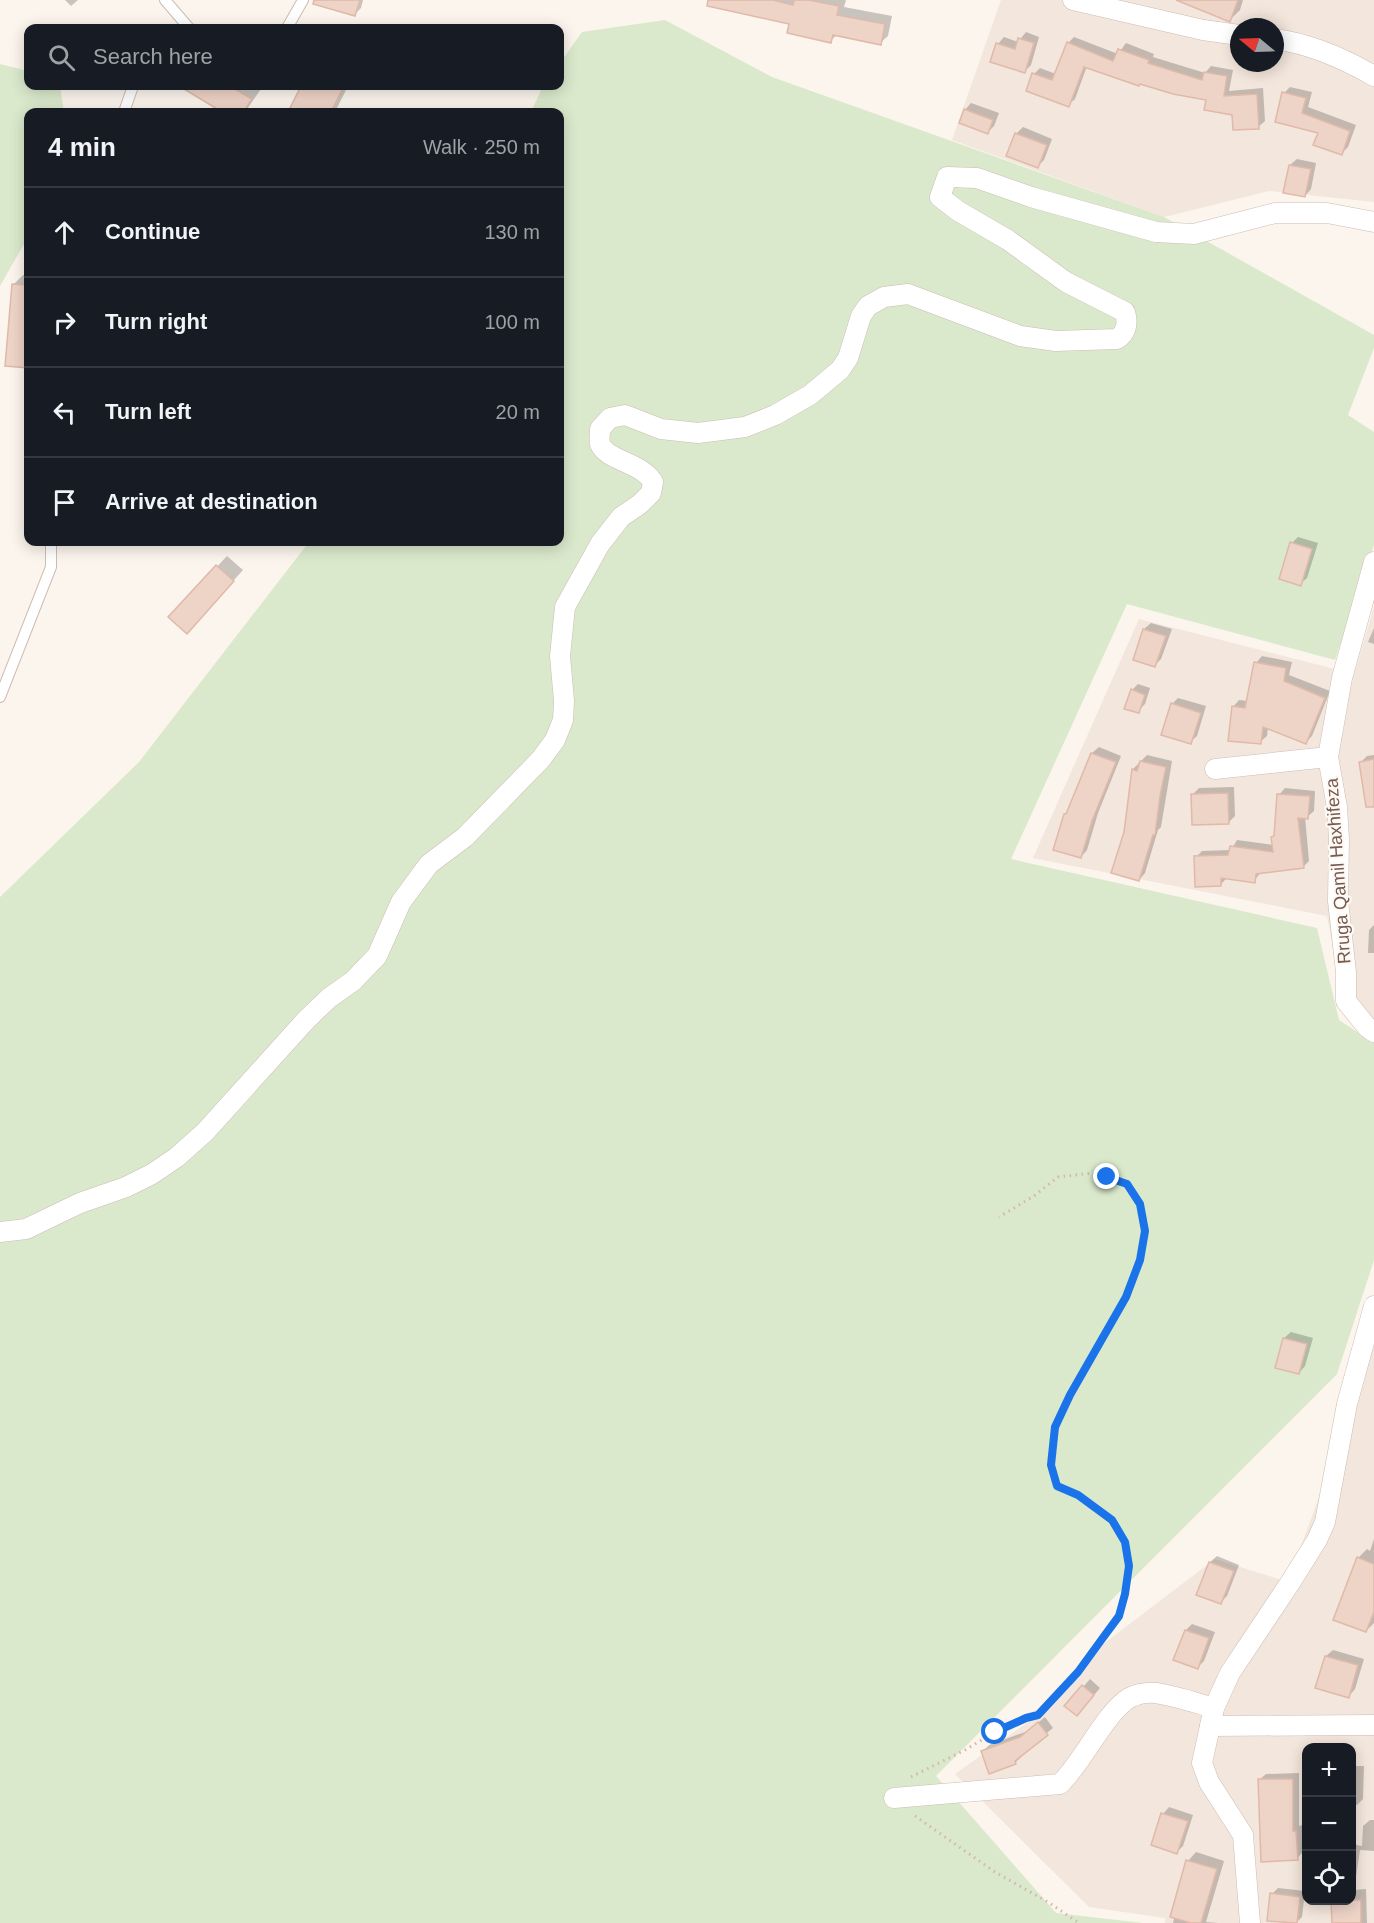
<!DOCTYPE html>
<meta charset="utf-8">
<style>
:root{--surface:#171b24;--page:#242831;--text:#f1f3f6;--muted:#9ea1a6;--line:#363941}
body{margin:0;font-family:Helvetica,sans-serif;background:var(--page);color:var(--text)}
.controls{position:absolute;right:18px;bottom:18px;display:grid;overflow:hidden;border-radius:12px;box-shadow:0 3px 15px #0003}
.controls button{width:54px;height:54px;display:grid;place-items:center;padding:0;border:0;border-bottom:2px solid var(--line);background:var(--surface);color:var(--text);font:30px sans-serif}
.compass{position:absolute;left:1230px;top:18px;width:54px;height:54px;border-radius:50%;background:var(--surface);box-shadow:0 3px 15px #0003;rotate:289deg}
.stop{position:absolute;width:18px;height:18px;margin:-14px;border:4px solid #1a73e8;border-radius:50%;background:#fff}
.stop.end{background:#1a73e8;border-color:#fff;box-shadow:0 2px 6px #0008}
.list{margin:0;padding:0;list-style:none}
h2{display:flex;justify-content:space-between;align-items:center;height:78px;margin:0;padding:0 24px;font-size:26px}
h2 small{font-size:20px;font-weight:400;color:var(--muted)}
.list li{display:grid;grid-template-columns:39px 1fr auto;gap:18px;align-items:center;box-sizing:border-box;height:90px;padding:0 24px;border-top:2px solid var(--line)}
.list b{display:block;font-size:22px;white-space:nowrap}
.list em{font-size:20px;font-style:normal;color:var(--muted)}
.icon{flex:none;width:33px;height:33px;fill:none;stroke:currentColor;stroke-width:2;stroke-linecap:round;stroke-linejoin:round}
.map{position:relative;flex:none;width:1374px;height:1923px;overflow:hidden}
.search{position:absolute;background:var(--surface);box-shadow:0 3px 15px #0003;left:24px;top:24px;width:540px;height:66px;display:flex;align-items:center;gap:15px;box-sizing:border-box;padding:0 21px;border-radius:12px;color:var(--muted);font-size:22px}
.panel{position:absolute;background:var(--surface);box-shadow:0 3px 15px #0003;left:24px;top:108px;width:540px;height:438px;border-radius:12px}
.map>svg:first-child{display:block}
.residential{fill:#f3e6dc;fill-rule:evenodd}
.green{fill:#dae9cc}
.shadow{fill:#0003}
.building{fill:#eed3c7;stroke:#e0b9a9;stroke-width:1.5}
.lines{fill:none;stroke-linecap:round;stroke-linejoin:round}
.service-casing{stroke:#cdbcb3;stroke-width:12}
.minor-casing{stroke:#cdbcb3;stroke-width:21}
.path{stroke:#d4b6aa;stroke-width:3;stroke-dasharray:1.5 4.5;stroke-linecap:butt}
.service{stroke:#fff;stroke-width:10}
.minor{stroke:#fff;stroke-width:20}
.route{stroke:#1a73e8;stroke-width:8}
.labels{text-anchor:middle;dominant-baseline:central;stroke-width:4.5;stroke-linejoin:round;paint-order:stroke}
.street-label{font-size:18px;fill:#765b51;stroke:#fef9f4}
</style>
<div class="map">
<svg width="1374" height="1923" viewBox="0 0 1374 1923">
<rect width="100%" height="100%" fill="#fbf5ed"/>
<!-- residential -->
<g class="residential">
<path d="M1001,0H1374V202L1269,191L1164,217L952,140ZM1239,27H1275V63H1239Z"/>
<path d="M1374,607V1025L1346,1017L1327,916L1033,858L1139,619L1354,674Z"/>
<path d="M1374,1346V1923H1165V1918L1089,1907L955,1774L1038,1715L1102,1645L1215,1559L1288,1582ZM1306,1748H1352V1900H1306Z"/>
</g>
<!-- green -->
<g class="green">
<path d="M665,20L772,77L1164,217L1374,335V348L1348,415L1374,432V545L1335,660L1127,604L1011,859L1317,928L1339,1020L1374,1043V1260L1337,1374L936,1776L1056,1913L1143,1923H0V897L139,762L309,542H560V112H531L543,86H560V63L582,32Z"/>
<path d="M0,64L28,71V86H60L64,112H28V237L0,286Z"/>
</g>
<!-- shadow -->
<g class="shadow">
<path d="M65,0H78L71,6Z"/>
<path d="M338,0H363L361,8L354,15Z"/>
<path d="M736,0H846L844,7L892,16L888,36L880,43L838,34L830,41Z"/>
<path d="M1181,0H1243L1240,10L1230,20Z"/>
<path d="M1026,32L1039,37L1031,65L1024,72L998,44L1004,37L1018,42Z"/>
<path d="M1074,37L1118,54L1126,43L1154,54L1153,57L1205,73L1211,66L1233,70L1229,91L1263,88L1265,121L1258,127L1207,99L1087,66L1075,99L1068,105L1034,74L1040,68L1056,74L1068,43Z"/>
<path d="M182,86H256L261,89L245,112H225Z"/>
<path d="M302,86H348L335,112H290Z"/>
<path d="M1290,87L1312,92L1308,107L1356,125L1348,147L1341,154L1320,131L1277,121L1284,93Z"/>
<path d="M971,103L999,113L994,126L988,132L965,110Z"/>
<path d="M1023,127L1052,139L1044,160L1038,166L1016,134Z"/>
<path d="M1297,159L1316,163L1311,189L1305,196L1290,165Z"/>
<path d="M23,275H28V366L6,365L13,285Z"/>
<path d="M1298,537L1318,543L1307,578L1300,584L1292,543Z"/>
<path d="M227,556L243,570L196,622L170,617Z"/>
<path d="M1151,623L1172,629L1161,659L1155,665L1144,629Z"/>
<path d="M1374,628V644L1368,642Z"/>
<path d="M1262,656L1292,662L1289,675L1330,691L1312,736L1306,742L1268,727L1267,736L1260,742L1233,707L1239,700L1248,701L1256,663Z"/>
<path d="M1138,684L1150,688L1145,704L1138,711L1132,690Z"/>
<path d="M1178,698L1206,706L1197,736L1190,742L1172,704Z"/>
<path d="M1099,747L1121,756L1098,813L1087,850L1081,857L1065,814L1069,810L1092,753Z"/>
<path d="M1147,755L1172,761L1161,827L1158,830L1145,873L1139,880L1125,832L1133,769Z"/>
<path d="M1374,755V791L1360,763L1367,756Z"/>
<path d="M1234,787L1235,816L1228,823L1193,794L1199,788Z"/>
<path d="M1285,788L1315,791L1314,811L1307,817H1305L1309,861L1303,867L1261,872L1254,881L1227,878L1221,884L1196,857L1202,851L1231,850L1237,840L1274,845L1279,795Z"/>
<path d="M1374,925V953H1368L1369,930Z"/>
<path d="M1291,1332L1313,1338L1305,1366L1299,1373L1284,1338Z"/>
<path d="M1374,1539V1623L1366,1631L1358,1558L1367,1549L1370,1551Z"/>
<path d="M1217,1556L1239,1565L1227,1596L1221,1602L1198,1594L1210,1562Z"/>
<path d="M1192,1624L1215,1632L1204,1661L1198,1667L1186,1630Z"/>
<path d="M1333,1650L1364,1659L1355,1689L1349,1696L1326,1656Z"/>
<path d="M1090,1679L1100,1688L1083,1708L1067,1706Z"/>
<path d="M1045,1717L1053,1728L1021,1754L1022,1756L1015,1763L983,1751L989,1745L1028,1731Z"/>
<path d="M1352,1766H1364L1363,1799L1357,1805H1352Z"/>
<path d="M1299,1773V1826L1302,1825L1303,1852L1297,1858L1259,1780L1266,1774Z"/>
<path d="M1169,1807L1193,1815L1183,1846L1177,1852L1163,1814Z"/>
<path d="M1370,1820H1374V1851L1360,1850L1354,1890L1366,1889L1367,1923H1333L1352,1900V1844L1362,1846L1363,1826Z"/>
<path d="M1196,1852L1224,1861L1206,1922L1218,1923H1173L1188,1861Z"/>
<path d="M1278,1888L1305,1891L1302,1917L1296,1923L1268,1920L1272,1894Z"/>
</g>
<!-- building -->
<g class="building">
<path d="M314,0H360L355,16L313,4Z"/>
<path d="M708,0H773L793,5L794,0H809L839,6L837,15L885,24L881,45L833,35L831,43L787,33L789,24L707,6Z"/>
<path d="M1176,0H1238L1230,22Z"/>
<path d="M1018,38L1034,43L1025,73L990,62L996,43L1015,49Z"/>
<path d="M1067,42L1113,61L1118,49L1149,60L1148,63L1202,80L1204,72L1227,76L1224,96L1257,94L1259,129L1233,130L1232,115L1204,110L1206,100L1173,94L1140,84L1139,86L1084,67L1069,107L1026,91L1032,73L1052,80Z"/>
<path d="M179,86H230L252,99L244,112H222Z"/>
<path d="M301,86H344L331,112H288Z"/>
<path d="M1282,92L1306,98L1302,113L1350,131L1342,155L1313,145L1318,133L1275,122Z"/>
<path d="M964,109L993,120L988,134L959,123Z"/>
<path d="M1015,133L1047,145L1038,168L1006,156Z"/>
<path d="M1289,165L1311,169L1305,197L1283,193Z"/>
<path d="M12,284L28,285V368L5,366Z"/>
<path d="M1290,542L1312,549L1301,586L1279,579Z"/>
<path d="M216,565L234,581L187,634L168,617Z"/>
<path d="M1143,629L1166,636L1155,667L1133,660Z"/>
<path d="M1254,662L1286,668L1284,681L1325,698L1306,744L1263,727L1261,744L1228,741L1232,706L1245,708Z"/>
<path d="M1131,689L1145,695L1139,713L1124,709Z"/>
<path d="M1171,703L1201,713L1191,744L1161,735Z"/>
<path d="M1091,753L1116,762L1092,821L1081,858L1053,850L1064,814H1066Z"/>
<path d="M1374,759V807H1366L1359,762Z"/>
<path d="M1140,761L1166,767L1160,796L1155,835H1153L1139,881L1111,873L1124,832L1132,769L1137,771Z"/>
<path d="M1228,793L1229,824L1192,825L1191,794Z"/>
<path d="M1277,794L1310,796L1308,819L1298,818L1304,868L1256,874L1255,883L1221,878V886L1195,887L1194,856L1228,855L1230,846L1273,852L1271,837L1274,836Z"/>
<path d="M1283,1338L1307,1344L1299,1374L1275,1368Z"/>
<path d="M1357,1557L1374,1564V1612L1366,1632L1333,1620Z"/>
<path d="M1209,1562L1234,1571L1221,1604L1196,1595Z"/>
<path d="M1185,1630L1209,1638L1198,1669L1173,1660Z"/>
<path d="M1325,1656L1358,1665L1349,1698L1315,1688Z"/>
<path d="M1082,1685L1094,1695L1077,1716L1064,1706Z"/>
<path d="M1038,1722L1048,1735L1015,1761L1016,1764L989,1774L981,1751L1020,1737Z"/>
<path d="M1258,1779H1293V1831H1296L1298,1860L1261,1862Z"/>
<path d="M1161,1813L1188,1821L1177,1854L1151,1845Z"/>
<path d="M1186,1860L1217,1869L1201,1923H1191L1170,1917Z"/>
<path d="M1270,1893L1300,1897L1297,1923L1267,1921Z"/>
<path d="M1331,1900H1361V1923H1332Z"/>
</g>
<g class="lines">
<defs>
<g id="service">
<path d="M165,0L189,28"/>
<path d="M287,28L303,0"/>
<path d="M124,112L133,86"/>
<path d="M0,697L51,567V542"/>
</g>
<g id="minor">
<path d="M1073,0L1203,30L1239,35"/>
<path d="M1275,39C1311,44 1343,58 1374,76"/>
<path d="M1374,562L1342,678L1328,757L1337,807L1339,839L1338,901L1346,972V1001L1367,1027L1374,1032"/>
<path d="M1215,769L1328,757"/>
<path d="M0,1232L26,1229L80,1203L126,1187L152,1174L177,1157L205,1132L306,1020L329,998L353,981L377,956L401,902L429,864L465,837L541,759L555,740L563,720L564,701L560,656L565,607L600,544L621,517L640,504L651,493L653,482C641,462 607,461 600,444C599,440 600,433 600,429L610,418L625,415L661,429L698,433L745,427L775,415L810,395L840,370L848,358L861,316L868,306L884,297L908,294L1020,336L1056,341L1117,339C1127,333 1128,322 1125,312L1066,282L1008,240L958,211L940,197L947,177L977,178L1031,197L1156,232L1194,234L1275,213H1327L1374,222"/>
<path d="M1210,1726L1374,1725"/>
<path d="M894,1798L1060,1784C1083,1762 1105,1713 1129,1698C1137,1694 1147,1692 1156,1693C1176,1696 1196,1703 1214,1708"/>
<path d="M1250,1923L1243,1835L1209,1782L1202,1763L1214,1708L1230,1673L1290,1583L1317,1540L1325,1522L1347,1404L1374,1306"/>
</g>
</defs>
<!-- service casing -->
<use href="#service" class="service-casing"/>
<!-- minor casing -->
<use href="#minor" class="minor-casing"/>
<!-- path -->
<g class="path">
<path d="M911,1777L965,1750L995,1732L1026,1718L1038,1715L1078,1672L1118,1616L1125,1595L1129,1566L1125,1543L1112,1520L1078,1495L1057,1486L1051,1465L1055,1427L1070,1395L1127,1297L1140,1260L1145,1231L1140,1204L1127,1184L1093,1173L1058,1177L1034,1196L999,1217"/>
<path d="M915,1816L995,1872L1048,1902L1079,1923"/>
</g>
<!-- service -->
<use href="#service" class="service"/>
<!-- minor -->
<use href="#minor" class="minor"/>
</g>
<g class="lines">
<!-- route -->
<path class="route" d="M995,1732L1026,1718L1038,1715L1078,1672L1102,1639L1119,1616L1125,1594L1129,1566L1125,1542L1112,1520L1078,1495L1057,1486L1051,1465L1055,1427L1070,1395L1126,1297L1140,1260L1145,1231L1140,1204L1127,1184L1107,1177"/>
</g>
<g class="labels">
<!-- street labels -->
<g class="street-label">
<text transform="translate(1338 871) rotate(-94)">Rruga Qamil Haxhifeza</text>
</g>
</g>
</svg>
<div class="controls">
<button>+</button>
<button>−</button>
<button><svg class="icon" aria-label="locate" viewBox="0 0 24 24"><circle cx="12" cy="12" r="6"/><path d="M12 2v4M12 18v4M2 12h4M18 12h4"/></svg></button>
</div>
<svg class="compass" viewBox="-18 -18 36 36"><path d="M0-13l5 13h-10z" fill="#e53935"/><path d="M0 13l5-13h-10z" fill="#9ea1a6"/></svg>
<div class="stop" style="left:995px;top:1732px"></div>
<div class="stop end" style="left:1107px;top:1177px"></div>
<div class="search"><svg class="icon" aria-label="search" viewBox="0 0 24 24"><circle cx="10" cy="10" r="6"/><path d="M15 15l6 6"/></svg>Search here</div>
<section class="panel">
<h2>4 min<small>Walk · 250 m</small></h2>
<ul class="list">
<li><svg class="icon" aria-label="ahead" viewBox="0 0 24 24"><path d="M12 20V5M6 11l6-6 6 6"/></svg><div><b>Continue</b></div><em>130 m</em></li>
<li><svg class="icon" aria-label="right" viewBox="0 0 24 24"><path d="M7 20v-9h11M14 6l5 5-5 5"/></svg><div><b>Turn right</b></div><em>100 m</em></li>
<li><svg class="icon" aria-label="left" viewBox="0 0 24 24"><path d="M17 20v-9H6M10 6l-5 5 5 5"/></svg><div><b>Turn left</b></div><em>20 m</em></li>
<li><svg class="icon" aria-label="arrive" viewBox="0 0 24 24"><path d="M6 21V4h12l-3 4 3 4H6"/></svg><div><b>Arrive at destination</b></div></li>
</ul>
</section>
</div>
